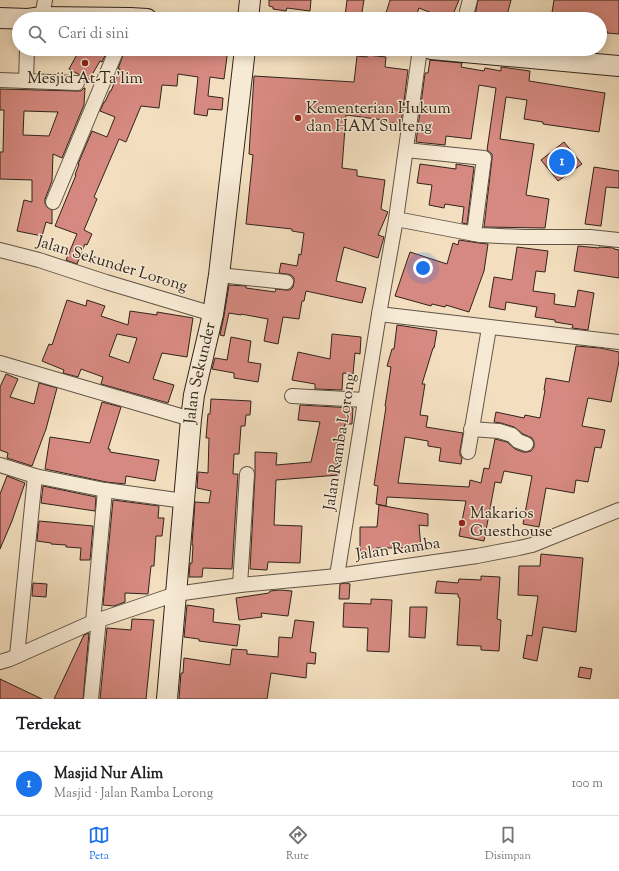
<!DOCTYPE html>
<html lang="id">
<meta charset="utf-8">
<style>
:root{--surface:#fff;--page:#f6f6f6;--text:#202124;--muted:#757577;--line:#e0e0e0;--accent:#1a73e8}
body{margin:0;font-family:"Sorts Mill Goudy",serif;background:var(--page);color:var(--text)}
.you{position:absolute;left:423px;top:268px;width:14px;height:14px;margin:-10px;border:3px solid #fff;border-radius:50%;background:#1a73e8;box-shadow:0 0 0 6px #1a73e833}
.badge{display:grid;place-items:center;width:26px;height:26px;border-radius:50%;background:var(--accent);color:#fff;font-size:13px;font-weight:700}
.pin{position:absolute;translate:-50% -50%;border:2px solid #fff;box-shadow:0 1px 4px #0006}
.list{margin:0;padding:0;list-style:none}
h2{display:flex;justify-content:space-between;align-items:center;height:52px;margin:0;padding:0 16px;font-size:17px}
h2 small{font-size:13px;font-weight:400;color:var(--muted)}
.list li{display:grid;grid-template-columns:26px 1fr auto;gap:12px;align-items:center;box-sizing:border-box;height:64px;padding:0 16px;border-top:1px solid var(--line)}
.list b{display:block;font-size:15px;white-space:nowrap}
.list p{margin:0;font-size:13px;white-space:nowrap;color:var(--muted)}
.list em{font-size:13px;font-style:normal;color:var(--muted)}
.icon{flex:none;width:22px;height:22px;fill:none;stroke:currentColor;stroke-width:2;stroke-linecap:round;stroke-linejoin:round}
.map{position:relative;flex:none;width:619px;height:699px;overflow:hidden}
.search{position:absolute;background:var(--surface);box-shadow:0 2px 10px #0003;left:12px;right:12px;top:12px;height:44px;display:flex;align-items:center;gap:10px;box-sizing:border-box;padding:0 14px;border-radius:22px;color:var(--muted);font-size:15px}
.sheet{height:116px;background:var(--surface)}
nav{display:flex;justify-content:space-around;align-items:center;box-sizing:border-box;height:56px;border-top:1px solid var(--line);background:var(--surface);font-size:11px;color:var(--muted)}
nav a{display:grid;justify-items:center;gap:2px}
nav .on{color:var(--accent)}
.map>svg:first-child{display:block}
.building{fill:#d68980;stroke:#2f241c;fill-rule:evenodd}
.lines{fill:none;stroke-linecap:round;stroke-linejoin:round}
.street-casing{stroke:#605345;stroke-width:16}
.secondary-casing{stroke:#2f241c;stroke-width:22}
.street{stroke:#f7ead5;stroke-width:14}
.secondary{stroke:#f7ead5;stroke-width:20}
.poi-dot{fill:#8f2418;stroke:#f7ead5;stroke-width:1.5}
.labels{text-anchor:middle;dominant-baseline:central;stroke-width:3;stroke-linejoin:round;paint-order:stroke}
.poi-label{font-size:16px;fill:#2f241c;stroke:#f7ead5;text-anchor:start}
.street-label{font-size:16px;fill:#2f241c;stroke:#f7ead5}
</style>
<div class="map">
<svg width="619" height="699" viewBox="0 0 619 699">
<rect width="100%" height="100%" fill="#f3dfbf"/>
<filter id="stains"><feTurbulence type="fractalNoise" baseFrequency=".005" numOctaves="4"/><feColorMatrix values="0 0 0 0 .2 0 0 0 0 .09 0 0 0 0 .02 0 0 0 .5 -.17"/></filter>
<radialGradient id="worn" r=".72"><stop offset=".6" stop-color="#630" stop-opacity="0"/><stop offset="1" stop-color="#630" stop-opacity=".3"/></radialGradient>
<!-- building -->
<g class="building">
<path d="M269,0H311L310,11L287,8L286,11L273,9V7L269,6Z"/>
<path d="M347,0H364L361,18L345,16Z"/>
<path d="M390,0H459L451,19H447L419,8L415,19H406L386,13Z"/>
<path d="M478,0H511L506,19H492L475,15Z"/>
<path d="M554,0H619V34L607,33V31L600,30V19H551Z"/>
<path d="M80,49H108L102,62L100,61L89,80L69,69Z"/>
<path d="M125,49H228L224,79L210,77L208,96L223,98L222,110L208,109L207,116L194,114L198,77L178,74L177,86L162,85L159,108L141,106L126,142L119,139L94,197L97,199L84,230L92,234L87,245L85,244L77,264L66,260L77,234L55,226L76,175H75L79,164H78L92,131L107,137L115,117L100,111L104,102H105L110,91H111L120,69H118Z"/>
<path d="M367,55L386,57L385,67L408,70L401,124L384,122V120L346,115L342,168L357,170V176L385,180L381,209L388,212L378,235L384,237L378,258L344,247L336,281L366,288L362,303L306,291L304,301H302L299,319L283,317L278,344L264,341L268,319L241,314V315L229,313L224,336L220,335L224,316L229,285L246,286V288L275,292L276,289L286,290H290L293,287L294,282V278L291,275L287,274L279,273L281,263L297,266L299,254L301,255L304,233L292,231V229L246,224L253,155L249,154L254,76L354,82L357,56L367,57Z"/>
<path d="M430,60L462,63L461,67L484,71L485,68L501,71V67L530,71L529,81L605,93L599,132L543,124V122L524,119L527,100L506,97L500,139L534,144L526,195L549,199L545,228L484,227L492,159V154L487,150L496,88L479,85L471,139L446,136L445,145L416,142L425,73H428Z"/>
<path d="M84,88H85L84,105L62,158L53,154L52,181L45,199V203L47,207L52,210V224L46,222L42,236L17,231L24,200L32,202V180L0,179V152H3L4,110H0V89L77,91H81ZM24,111L58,112L49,136L23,135Z"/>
<path d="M564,142L582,164L558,181L541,160Z"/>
<path d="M420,164L456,169V164L474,167L467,224L462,223L464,207L445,204L444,208L429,205L432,185L417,183Z"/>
<path d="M594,167L619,171V188L606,187L601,226L585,224Z"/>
<path d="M459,240L479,243L488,244L484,271L469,312L446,305L445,307L432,304L431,306L395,296L410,252L447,264L453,243L458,245Z"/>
<path d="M578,246L599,248V247L614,248V249L619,250V278L574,271Z"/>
<path d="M517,247L548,251L545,272L536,271L533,291L555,294L554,304L575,307L578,290L594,293L588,330L572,328L573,325L555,322V320L535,317L537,307L506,302L505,310L489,307L494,277L512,280Z"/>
<path d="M67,300L86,306L87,300L105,306L101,316L128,325L130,311L157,315V312L193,318L187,357L162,353L153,379L174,385L168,403L101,384L103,377L81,369L78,377L63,373L64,370L42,361L49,344L52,345ZM117,334L137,338L129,363L109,356Z"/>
<path d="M397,325L437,331L434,348H433L422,384H425L420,415L428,416L426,427L463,433L460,451V455L462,458L461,464L439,461L441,448L428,446V441L405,437L398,483L469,487L470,480L481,483L484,468L489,469L495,439L507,442L515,449L523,452H527L531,451L534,447V442L532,438L523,434L514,427L501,423L494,422L496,412L524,418L525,415L540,418L545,390H544L546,378L569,382L576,346L600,348L619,352V361L611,402L588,398L582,426L605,430L601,448L595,447L588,482L576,480L574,493L546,488L539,527L523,524L532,476L504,471L501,483L495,482L484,541L459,536L466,501L387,497L386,506L376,504L378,486L374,485L386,407L385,406L391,367L387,366L392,349H394Z"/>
<path d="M332,334L361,337L360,354L355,353L353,374L343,373L342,390L315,389V384L292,380L298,352L330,359Z"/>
<path d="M231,337L251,341L248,362L261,364L258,382L234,378V373L212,369L215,358L227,360Z"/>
<path d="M6,374L18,379L10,397L34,404L39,383L57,388L46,429L32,466L7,458L8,453L0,450V387Z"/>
<path d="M211,399L251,401L250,415H246L245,426H241L239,454H234L233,474H238L232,569L203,568L202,577H189L190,563H192L193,545H192L195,502L209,503L211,491L197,488L198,472L208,473L209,438H206L208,414H210Z"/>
<path d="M102,402L121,407L108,449H110V452L159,460L155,481L126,476L125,484L106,482L45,469L50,437L90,443Z"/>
<path d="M300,405L353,408L352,424H345L337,458L339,475L276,480L274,525L302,526L300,563L268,562L267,570L250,569L255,475V452L277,453L276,465L311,462L320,422L298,420Z"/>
<path d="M7,476L25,483L12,521L0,549V494Z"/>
<path d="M43,486L96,497L95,511L41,503Z"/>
<path d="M113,500L159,506L158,518H164L162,536H156L154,566H151L148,594L125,593V602L114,606L103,605Z"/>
<path d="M379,505L428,514V526L419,525L421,548L409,549V548H376V556L360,557V527H377Z"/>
<path d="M39,521L93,526L90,560H80L81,548L66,547V545L51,544V543L37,541Z"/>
<path d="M541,554L583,558L576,632L543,627L537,661L523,658L527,635L532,636L538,596L518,595L519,566H540Z"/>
<path d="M481,576L500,577L497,619L501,620L499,651L481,650V646L457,645L460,598L458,597V594L435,593L437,581L458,583L459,579L481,580Z"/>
<path d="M33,583L47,584L46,597L32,596Z"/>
<path d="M346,583L350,584L349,599H339L340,584Z"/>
<path d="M280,590L292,591L288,616L261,613L262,617L239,620L236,598L269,593L270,591Z"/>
<path d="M371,599L392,600L389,652L367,651L368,628L343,627L344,603L371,604Z"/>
<path d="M187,605L214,609L213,622L240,625L237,646L199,641V639L184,637Z"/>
<path d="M410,607H427L425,638L409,637Z"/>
<path d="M132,619L154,620L146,699H100L107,628L131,630Z"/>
<path d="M295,620L314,622L310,652L316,653L315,664L307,663L306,678L271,673L267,699H179L181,673H183L184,658L230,665L232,649L247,650V654L278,657L279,637L292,638Z"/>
<path d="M89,633L83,699H54L84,635Z"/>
<path d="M580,667L592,669L590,679L578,677Z"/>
<path d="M0,679L42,699H0Z"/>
</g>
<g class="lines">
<defs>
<g id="street">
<path d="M42,17L45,0"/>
<path d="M465,19L470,0"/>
<path d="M0,80L77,83"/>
<path d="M26,81L27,49"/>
<path d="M406,150L484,158L474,234"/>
<path d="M53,202L117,49"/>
<path d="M396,219L480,235L523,237H590L619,240"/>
<path d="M0,250L39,260L106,282L213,314"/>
<path d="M219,275L286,282"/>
<path d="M379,314L619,342"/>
<path d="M0,363L191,419"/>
<path d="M292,396L365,400"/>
<path d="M471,429L499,431L512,435L518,441L526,444"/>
<path d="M468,452L489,328"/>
<path d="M0,465L35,476L105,490L184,501"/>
<path d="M337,576L379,314L396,219L420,49"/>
<path d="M240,585L247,474"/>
<path d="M93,622L105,490"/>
<path d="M17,656L35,476"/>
<path d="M0,662L10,659L93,622L176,594L240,585L337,576L477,556L519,548L532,545L619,510"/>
<path d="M91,699L99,619"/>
</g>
<g id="secondary">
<path d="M0,18L28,19L42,17L130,18L147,19"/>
<path d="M248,19L250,0"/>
<path d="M431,49L619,66"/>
<path id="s1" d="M167,699L191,419L194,395L213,314L219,275L245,49"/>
</g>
</defs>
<!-- street casing -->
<use href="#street" class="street-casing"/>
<!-- secondary casing -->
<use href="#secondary" class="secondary-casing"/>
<!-- street -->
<use href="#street" class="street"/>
<!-- secondary -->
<use href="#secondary" class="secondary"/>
</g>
<!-- markers -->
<g class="poi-dot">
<circle cx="85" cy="63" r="4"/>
<circle cx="298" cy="118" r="4"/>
<circle cx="462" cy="523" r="4"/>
</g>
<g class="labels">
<!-- poi labels -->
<g class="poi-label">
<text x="85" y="79" text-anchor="middle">Mesjid At-Ta'lim</text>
<text x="306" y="109">Kementerian Hukum<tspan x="306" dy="18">dan HAM Sulteng</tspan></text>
<text x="470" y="514">Makarios<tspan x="470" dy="18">Guesthouse</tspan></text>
</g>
<!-- street labels -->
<g class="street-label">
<text transform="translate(112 265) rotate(17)">Jalan Sekunder Lorong</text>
<text stroke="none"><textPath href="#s1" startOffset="328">Jalan Sekunder</textPath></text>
<text transform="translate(341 442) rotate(-81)">Jalan Ramba Lorong</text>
<text transform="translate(398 550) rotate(-8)">Jalan Ramba</text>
</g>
</g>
<rect width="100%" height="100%" filter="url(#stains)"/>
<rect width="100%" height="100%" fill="url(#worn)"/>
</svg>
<div class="you"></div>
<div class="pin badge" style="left:562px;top:162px">1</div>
<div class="search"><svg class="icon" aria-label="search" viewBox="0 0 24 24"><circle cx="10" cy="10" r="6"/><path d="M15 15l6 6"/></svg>Cari di sini</div>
</div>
<section class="sheet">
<h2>Terdekat<small></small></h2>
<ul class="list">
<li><span class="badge">1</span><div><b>Masjid Nur Alim</b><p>Masjid · Jalan Ramba Lorong</p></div><em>100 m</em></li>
</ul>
</section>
<nav>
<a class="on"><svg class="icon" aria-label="map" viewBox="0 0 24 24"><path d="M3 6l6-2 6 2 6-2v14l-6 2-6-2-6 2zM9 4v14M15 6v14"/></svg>Peta</a>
<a><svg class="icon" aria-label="directions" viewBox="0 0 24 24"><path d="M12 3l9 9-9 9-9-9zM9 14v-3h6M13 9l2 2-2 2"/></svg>Rute</a>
<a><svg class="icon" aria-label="saved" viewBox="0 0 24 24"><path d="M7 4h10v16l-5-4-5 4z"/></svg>Disimpan</a>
</nav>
